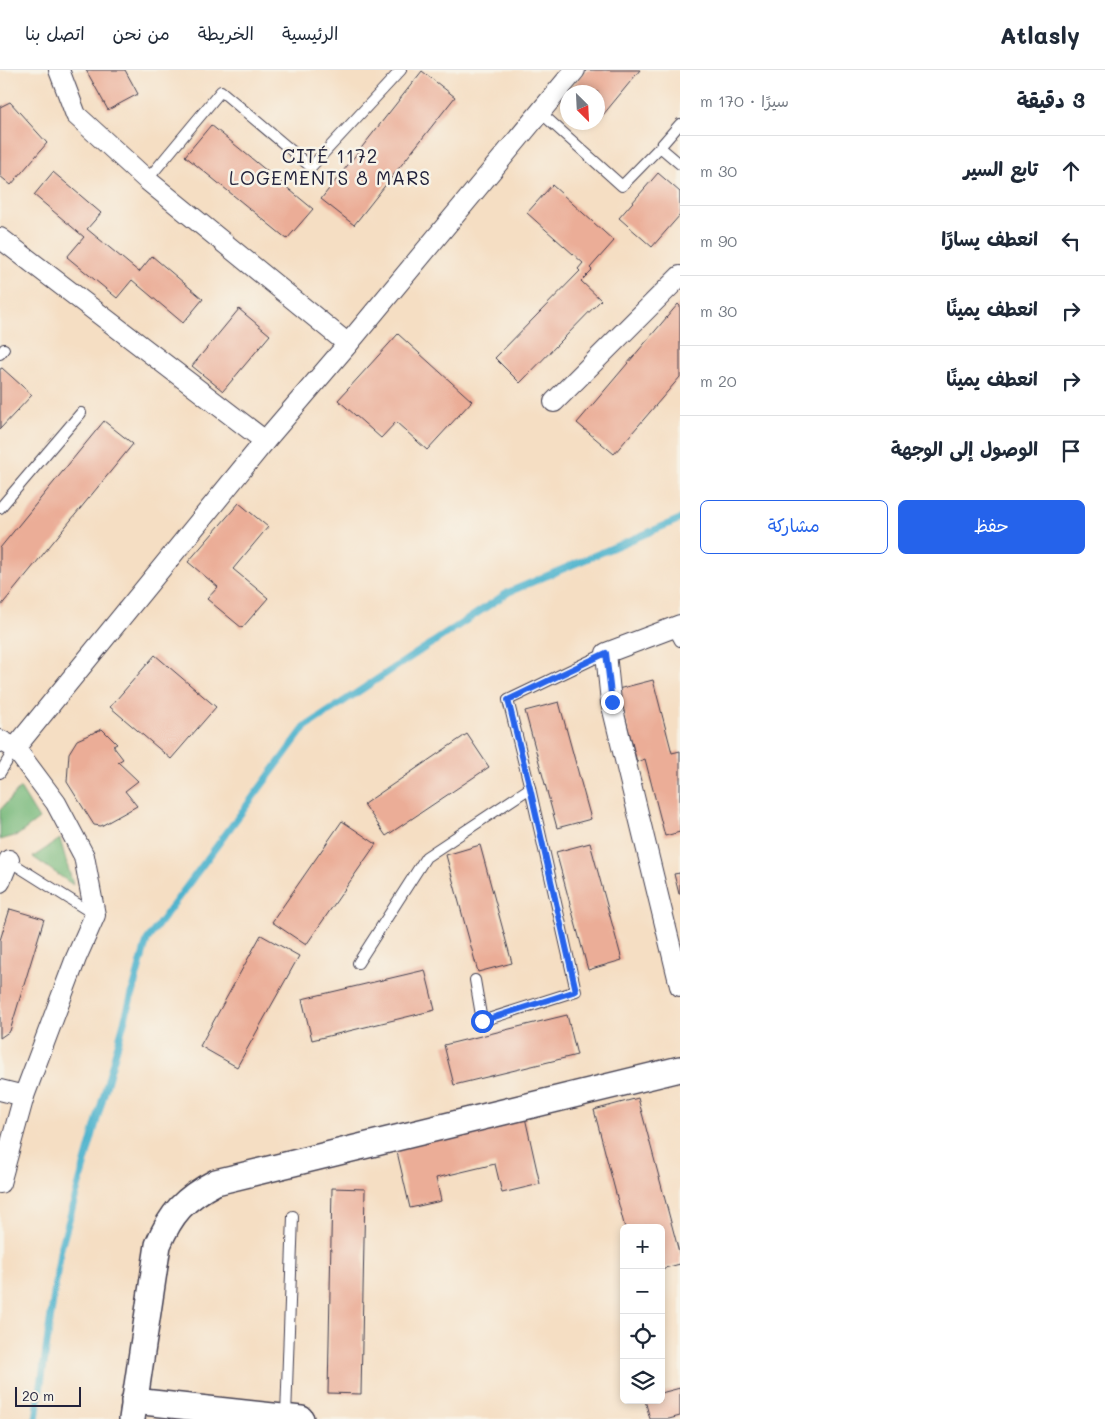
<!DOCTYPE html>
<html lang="ar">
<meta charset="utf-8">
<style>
:root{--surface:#fff;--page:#f2f2f3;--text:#1f2937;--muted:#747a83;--line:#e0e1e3;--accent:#2563eb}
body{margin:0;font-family:Mali,"Playpen Sans Arabic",sans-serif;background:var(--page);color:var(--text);direction:rtl}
.controls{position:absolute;right:15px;bottom:15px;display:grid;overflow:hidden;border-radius:8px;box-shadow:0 2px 8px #0003}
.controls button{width:45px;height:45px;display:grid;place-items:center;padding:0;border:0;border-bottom:1px solid var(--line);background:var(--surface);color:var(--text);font:25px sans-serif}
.compass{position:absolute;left:560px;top:15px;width:45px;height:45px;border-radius:50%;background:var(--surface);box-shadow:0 2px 8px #0003;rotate:156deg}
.scale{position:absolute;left:15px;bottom:12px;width:66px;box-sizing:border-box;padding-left:5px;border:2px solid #22223b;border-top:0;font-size:14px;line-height:18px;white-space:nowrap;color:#22223b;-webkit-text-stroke:4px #f7f3e8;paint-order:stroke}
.stop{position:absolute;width:15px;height:15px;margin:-11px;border:4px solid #2563eb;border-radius:50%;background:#fff}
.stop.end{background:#2563eb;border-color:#fff;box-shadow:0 1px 5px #0008}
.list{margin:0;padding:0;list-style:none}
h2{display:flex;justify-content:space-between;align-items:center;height:65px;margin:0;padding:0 20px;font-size:21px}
h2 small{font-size:16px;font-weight:400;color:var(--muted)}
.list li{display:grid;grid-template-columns:32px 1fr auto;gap:15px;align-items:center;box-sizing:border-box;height:70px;padding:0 20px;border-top:1px solid var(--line)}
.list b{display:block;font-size:19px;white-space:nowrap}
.list em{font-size:16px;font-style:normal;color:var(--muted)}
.actions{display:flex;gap:10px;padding:15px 20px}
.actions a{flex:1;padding:11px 0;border:1px solid var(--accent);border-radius:8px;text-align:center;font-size:18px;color:var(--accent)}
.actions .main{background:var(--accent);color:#fff}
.icon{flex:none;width:28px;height:28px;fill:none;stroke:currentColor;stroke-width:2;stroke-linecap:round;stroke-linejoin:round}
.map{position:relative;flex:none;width:680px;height:1349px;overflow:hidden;direction:ltr}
header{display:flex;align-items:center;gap:30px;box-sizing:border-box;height:70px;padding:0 25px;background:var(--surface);border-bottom:1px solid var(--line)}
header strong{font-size:24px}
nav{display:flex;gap:28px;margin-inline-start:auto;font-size:18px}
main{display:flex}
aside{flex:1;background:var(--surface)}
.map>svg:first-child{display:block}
.forest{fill:#78b97b;stroke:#4d6e5b}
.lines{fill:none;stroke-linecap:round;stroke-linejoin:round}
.stream{stroke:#4eb3cd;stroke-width:7}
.building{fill:#ebad97}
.service-casing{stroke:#423e4f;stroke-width:12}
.minor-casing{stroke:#423e4f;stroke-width:22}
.tertiary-casing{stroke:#423e4f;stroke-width:28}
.service{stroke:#fff;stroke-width:10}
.minor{stroke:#fff;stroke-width:20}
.tertiary{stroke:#fff;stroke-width:25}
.route{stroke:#2563eb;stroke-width:6}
.labels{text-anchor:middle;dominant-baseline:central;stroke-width:5;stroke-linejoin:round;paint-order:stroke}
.neighbourhood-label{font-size:19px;letter-spacing:1px;fill:#22223b;stroke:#f7f3e8}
</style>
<header>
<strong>Atlasly</strong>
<nav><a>الرئيسية</a><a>الخريطة</a><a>من نحن</a><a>اتصل بنا</a></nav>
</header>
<main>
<aside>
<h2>3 دقيقة<small>سيرًا · 170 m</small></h2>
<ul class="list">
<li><svg class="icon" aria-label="ahead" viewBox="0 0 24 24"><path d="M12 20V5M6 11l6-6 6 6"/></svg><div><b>تابع السير</b></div><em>30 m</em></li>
<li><svg class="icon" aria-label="left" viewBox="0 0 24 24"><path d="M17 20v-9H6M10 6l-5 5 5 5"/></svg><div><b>انعطف يسارًا</b></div><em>90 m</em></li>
<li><svg class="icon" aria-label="right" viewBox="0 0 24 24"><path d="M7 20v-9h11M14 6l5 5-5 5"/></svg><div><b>انعطف يمينًا</b></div><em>30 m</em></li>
<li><svg class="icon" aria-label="right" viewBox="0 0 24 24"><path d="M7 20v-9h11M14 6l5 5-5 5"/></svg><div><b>انعطف يمينًا</b></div><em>20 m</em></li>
<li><svg class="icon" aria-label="arrive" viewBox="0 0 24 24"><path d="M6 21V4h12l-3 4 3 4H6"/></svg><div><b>الوصول إلى الوجهة</b></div></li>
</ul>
<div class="actions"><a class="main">حفظ</a><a>مشاركة</a></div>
</aside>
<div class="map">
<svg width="680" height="1349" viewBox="0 0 680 1349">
<rect width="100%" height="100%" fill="#f7f3e8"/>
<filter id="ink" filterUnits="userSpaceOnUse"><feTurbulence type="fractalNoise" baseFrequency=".02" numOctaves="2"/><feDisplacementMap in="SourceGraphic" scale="10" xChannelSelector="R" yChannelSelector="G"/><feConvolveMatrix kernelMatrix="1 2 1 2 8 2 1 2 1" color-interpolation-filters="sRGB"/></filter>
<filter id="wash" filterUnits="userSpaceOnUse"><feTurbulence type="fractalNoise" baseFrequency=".0096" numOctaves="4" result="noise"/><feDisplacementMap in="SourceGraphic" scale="20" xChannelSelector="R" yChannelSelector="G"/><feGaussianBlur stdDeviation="1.12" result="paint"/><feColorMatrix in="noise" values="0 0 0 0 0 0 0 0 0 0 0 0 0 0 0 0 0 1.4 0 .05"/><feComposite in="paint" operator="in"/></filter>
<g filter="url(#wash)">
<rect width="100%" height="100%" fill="#f5dec3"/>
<!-- forest -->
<g class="forest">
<path d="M20,718L39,749L18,765L0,770V740Z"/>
<path d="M60,769L73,815L33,787Z"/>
</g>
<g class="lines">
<!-- stream -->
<path class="stream" d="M36,1349L60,1182L147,870L305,657L509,522L680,449"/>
</g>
<g id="blocks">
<!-- building -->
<g class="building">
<path d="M86,0H125L138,24L108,40Z"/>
<path d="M586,0H640L598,51V22H568Z"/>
<path d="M422,1L455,27L354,155L321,129Z"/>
<path d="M10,32L47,73L11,115L0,106V37Z"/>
<path d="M211,55L313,139L287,169L185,86Z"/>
<path d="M53,102L101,143L87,159L139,202L152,186L203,229L183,253L132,210L117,228L67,187L84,167L34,125Z"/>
<path d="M658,103L680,122V145L652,177L619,148Z"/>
<path d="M552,115L614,171L590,198L592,200L581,211L601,230L520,313L495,288L580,201L578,199L583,193L527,143Z"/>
<path d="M678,234L680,236V307L614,384L577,353Z"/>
<path d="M239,239L270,265L223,321L192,296Z"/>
<path d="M398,264L472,331L427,380L396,352L381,368L338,330Z"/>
<path d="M2,298L32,325L0,359V299Z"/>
<path d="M104,351L133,374L0,537V478Z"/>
<path d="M239,433L268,457L233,499L268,528L242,558L207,529L218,517L188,492Z"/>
<path d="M155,585L216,637L171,689L110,637Z"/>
<path d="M653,610L672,683L680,681V762L665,766L645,689L637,692L618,619Z"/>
<path d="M559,632L591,749L557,758L525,641Z"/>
<path d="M102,659L117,674L113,676L123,689L118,692L138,711L125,721L137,736L101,756L94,755L67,712L69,683L77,670Z"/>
<path d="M467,664L489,697L386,766L364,734Z"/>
<path d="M342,751L376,774L306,875L272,852Z"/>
<path d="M590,773L622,890L588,900L556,782Z"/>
<path d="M480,775L512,893L478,902L446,785Z"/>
<path d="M680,803V824H679L674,804Z"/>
<path d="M10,839L44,849L10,961L0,968V870Z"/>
<path d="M261,865L299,886L237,997L200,976Z"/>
<path d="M425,900L435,940L312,970L302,929Z"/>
<path d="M567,945L577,985L454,1015L444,975Z"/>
<path d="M638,1028L680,1186V1194L661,1199V1158H625L594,1040Z"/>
<path d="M524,1043L540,1114L502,1123L495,1094L436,1108L441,1131L410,1138L395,1073Z"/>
<path d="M332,1118L365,1119L361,1324L328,1323Z"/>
<path d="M680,1318V1346L669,1349H650L645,1330H661V1323Z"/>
</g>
</g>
</g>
<g filter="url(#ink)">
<use href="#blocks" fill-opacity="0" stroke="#423e4f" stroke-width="1"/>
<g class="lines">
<defs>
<g id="service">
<path d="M540,42L622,116L660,77L680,94"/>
<path d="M660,77L680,54"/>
<path d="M147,110L221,21L311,97L401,0"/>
<path d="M0,284L4,279"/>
<path d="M0,438L81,343"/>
<path d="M673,558L680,571"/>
<path d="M0,703L15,678"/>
<path d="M6,789L95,845"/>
<path d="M358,893L426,787L530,718"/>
<path d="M475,910L482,951L576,921L530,718L508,630L606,583"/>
<path d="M286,1346L293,1146"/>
</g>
<g id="minor">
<path d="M59,0L76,45L147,110L348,274"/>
<path d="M0,168L265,371"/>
<path d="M554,332L680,206"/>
<path d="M680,555L606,583L611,632L680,916"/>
<path d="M0,670L15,678L265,371L348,274L575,0"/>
<path d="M0,812L9,790"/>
<path d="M0,1020L24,1026"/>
<path d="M0,1113L24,1026L76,888L95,845L84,786L56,733L15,678"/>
</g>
<g id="tertiary">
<path d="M134,1331L301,1349"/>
<path d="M132,1349L158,1175C171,1143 185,1128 216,1112L680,999"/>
</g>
</defs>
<!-- service casing -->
<use href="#service" class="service-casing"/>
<!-- minor casing -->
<use href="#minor" class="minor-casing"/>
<!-- tertiary casing -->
<use href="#tertiary" class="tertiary-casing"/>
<!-- service -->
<use href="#service" class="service"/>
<!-- minor -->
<use href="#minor" class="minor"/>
<!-- tertiary -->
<use href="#tertiary" class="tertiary"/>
</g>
</g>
<g class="lines" filter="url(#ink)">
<!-- route -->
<path class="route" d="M482,951L576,921L530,718L508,630L606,583L612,632"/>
</g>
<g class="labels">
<!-- neighbourhood labels -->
<g class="neighbourhood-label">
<text x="330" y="85">CITÉ 1172<tspan x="330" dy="22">LOGEMENTS 8 MARS</tspan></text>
</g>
</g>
</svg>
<div class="controls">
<button>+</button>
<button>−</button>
<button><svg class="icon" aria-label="locate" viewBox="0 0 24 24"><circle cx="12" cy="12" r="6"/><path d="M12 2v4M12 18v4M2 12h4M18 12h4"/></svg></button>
<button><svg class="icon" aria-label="layers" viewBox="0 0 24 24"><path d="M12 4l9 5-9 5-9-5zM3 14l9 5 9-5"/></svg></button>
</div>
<svg class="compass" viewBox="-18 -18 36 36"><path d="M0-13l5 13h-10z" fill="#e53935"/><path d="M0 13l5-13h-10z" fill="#747a83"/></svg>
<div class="scale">20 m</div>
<div class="stop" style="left:482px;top:951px"></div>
<div class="stop end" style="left:612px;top:632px"></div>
</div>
</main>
